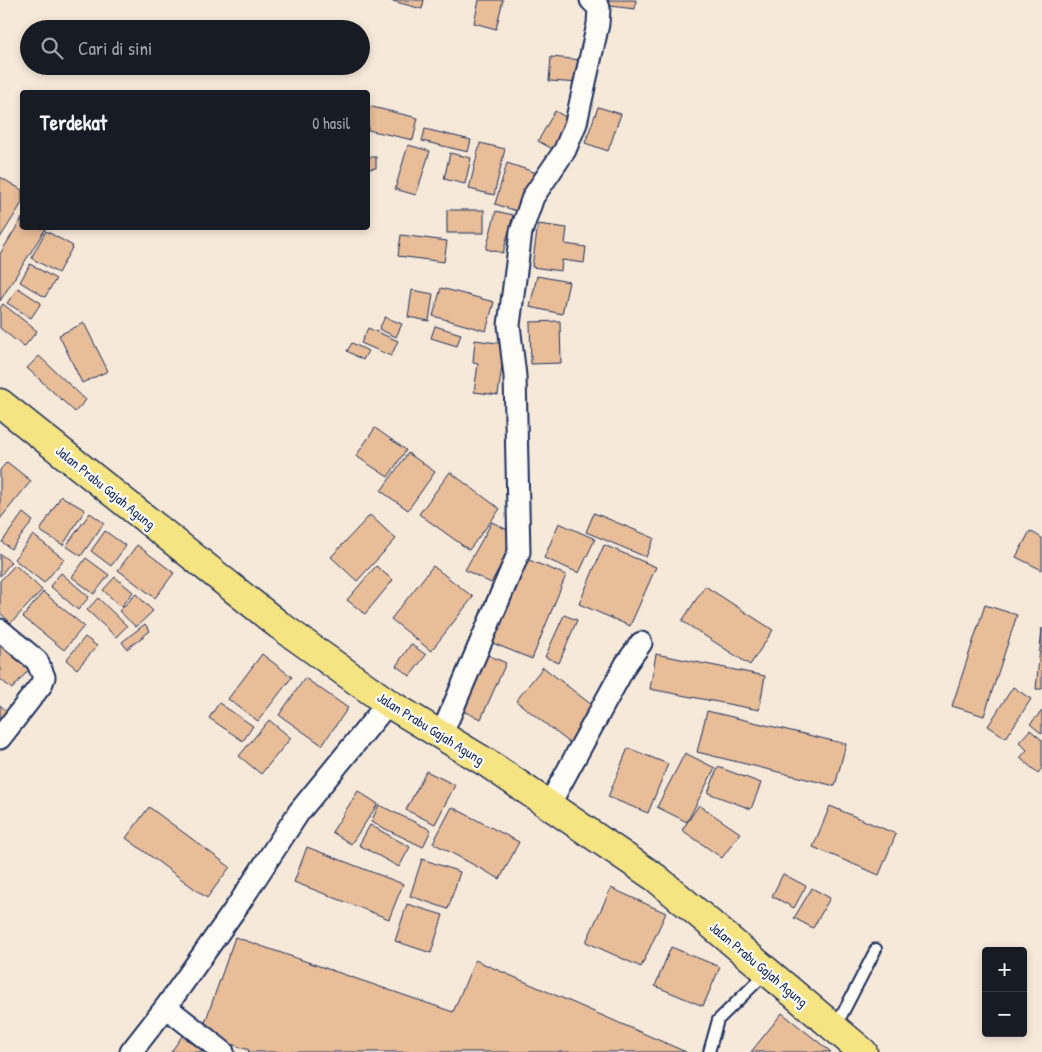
<!DOCTYPE html>
<html lang="id">
<meta charset="utf-8">
<style>
:root{--surface:#171b24;--page:#20242c;--text:#f1f3f6;--muted:#9ea1a6;--line:#363941}
body{margin:0;font-family:"Patrick Hand",sans-serif;background:var(--page);color:var(--text)}
.controls{position:absolute;right:15px;bottom:15px;display:grid;overflow:hidden;border-radius:5px;box-shadow:0 2px 8px #0003}
.controls button{width:45px;height:45px;display:grid;place-items:center;padding:0;border:0;border-bottom:1px solid var(--line);background:var(--surface);color:var(--text);font:25px sans-serif}
.list{margin:0;padding:0;list-style:none}
h2{display:flex;justify-content:space-between;align-items:center;height:65px;margin:0;padding:0 20px;font-size:21px}
h2 small{font-size:16px;font-weight:400;color:var(--muted)}
.icon{flex:none;width:28px;height:28px;fill:none;stroke:currentColor;stroke-width:2;stroke-linecap:round;stroke-linejoin:round}
.map{position:relative;flex:none;width:1042px;height:1052px;overflow:hidden}
.search{position:absolute;background:var(--surface);box-shadow:0 2px 8px #0003;left:20px;top:20px;width:350px;height:55px;display:flex;align-items:center;gap:12px;box-sizing:border-box;padding:0 18px;border-radius:28px;color:var(--muted);font-size:19px}
.panel{position:absolute;background:var(--surface);box-shadow:0 2px 8px #0003;left:20px;top:90px;width:350px;height:140px;border-radius:5px}
.map>svg:first-child{display:block}
.building{fill:#e8bd98;stroke:#1b2f5e}
.lines{fill:none;stroke-linecap:round;stroke-linejoin:round}
.lane-casing{stroke:#1b2f5e;stroke-width:14}
.street-casing{stroke:#1b2f5e;stroke-width:25}
.highway-casing{stroke:#1b2f5e;stroke-width:31}
.lane{stroke:#fdfcf7;stroke-width:10}
.street{stroke:#fdfcf7;stroke-width:21}
.highway{stroke:#f6e381;stroke-width:28}
.labels{text-anchor:middle;dominant-baseline:central;stroke-width:4.5;stroke-linejoin:round;paint-order:stroke}
.street-label{font-size:14px;fill:#1b2f5e;stroke:#fdfcf7}
</style>
<div class="map">
<svg width="1042" height="1052" viewBox="0 0 1042 1052">
<rect width="100%" height="100%" fill="#f7e9da"/>
<filter id="ink" filterUnits="userSpaceOnUse"><feTurbulence type="fractalNoise" baseFrequency=".02" numOctaves="2"/><feDisplacementMap in="SourceGraphic" scale="10" xChannelSelector="R" yChannelSelector="G"/><feConvolveMatrix kernelMatrix="1 2 1 2 8 2 1 2 1" color-interpolation-filters="sRGB"/></filter>
<g filter="url(#ink)">
<!-- building -->
<g class="building">
<path d="M389,0H424L422,9Z"/>
<path d="M479,0H503L496,29L474,23Z"/>
<path d="M602,0H636L635,9L602,5Z"/>
<path d="M551,57L582,60L580,83L549,81Z"/>
<path d="M368,106L418,118L413,140L368,130Z"/>
<path d="M598,107L621,114L608,151L585,143Z"/>
<path d="M555,111L573,121L556,151L538,141Z"/>
<path d="M425,129L471,140L468,152L422,141Z"/>
<path d="M480,143L505,149L494,195L469,189Z"/>
<path d="M408,145L430,151L416,195L395,189Z"/>
<path d="M450,153L471,158L465,184L444,179Z"/>
<path d="M368,157H376V168L368,169Z"/>
<path d="M507,163L537,173L523,213L495,204Z"/>
<path d="M0,177L22,190V203L0,238Z"/>
<rect x="447" y="210" width="37" height="23"/>
<path d="M496,211L513,215L503,253L486,249Z"/>
<path d="M22,218V228H46L0,301V254Z"/>
<path d="M538,224L567,228L565,244L586,247L584,263L562,260L561,271L532,267Z"/>
<path d="M46,231L73,246L58,273L31,258Z"/>
<path d="M401,235L447,241L444,262L398,256Z"/>
<path d="M30,264L56,279L45,297L20,282Z"/>
<path d="M537,276L569,282L562,314L530,307Z"/>
<path d="M18,288L41,303L31,318L7,303Z"/>
<path d="M441,288L494,302L486,331L433,316Z"/>
<path d="M412,290L433,294L429,321L408,317Z"/>
<path d="M3,304L37,331L24,347L0,328V308Z"/>
<path d="M385,317L402,324L396,337L379,329Z"/>
<path d="M560,321L561,363L531,364L530,322Z"/>
<path d="M84,323L108,371L82,383L59,335Z"/>
<path d="M435,326L461,334L457,346L431,338Z"/>
<path d="M368,328L398,341L391,356L361,343Z"/>
<path d="M475,340L505,344L498,395L474,392L478,364L473,363Z"/>
<path d="M352,343L368,351L363,360L347,351Z"/>
<path d="M39,356L86,400L75,412L27,368Z"/>
<path d="M375,428L406,450L388,477L356,456Z"/>
<path d="M408,453L435,472L408,510L381,491Z"/>
<path d="M7,462L31,481L0,519V470Z"/>
<path d="M450,472L500,509L469,550L419,514Z"/>
<path d="M61,496L85,510L63,545L40,531Z"/>
<path d="M23,513L33,521L11,549L2,542Z"/>
<path d="M90,513L104,523L81,556L66,546Z"/>
<path d="M594,513L654,538L646,557L586,532Z"/>
<path d="M370,515L396,539L357,581L331,557Z"/>
<path d="M492,522L517,535L491,583L465,570Z"/>
<path d="M559,523L595,539L579,573L544,558Z"/>
<path d="M105,531L126,546L111,566L91,551Z"/>
<path d="M1030,531L1042,538V570L1016,557Z"/>
<path d="M33,535L64,559L44,583L14,559Z"/>
<path d="M137,545L174,573L155,598L118,570Z"/>
<path d="M604,545L656,567L630,626L579,604Z"/>
<path d="M0,554L11,562L0,576Z"/>
<path d="M86,558L109,575L94,594L72,577Z"/>
<path d="M524,558L566,575L532,659L490,642Z"/>
<path d="M15,565L42,590L11,623L0,613V581Z"/>
<path d="M376,566L393,580L365,614L347,600Z"/>
<path d="M433,566L473,597L431,651L391,619Z"/>
<path d="M61,573L89,597L78,610L50,586Z"/>
<path d="M115,577L133,592L121,607L103,590Z"/>
<path d="M705,586L773,630L750,665L682,621Z"/>
<path d="M43,592L84,626L64,650L23,617Z"/>
<path d="M136,594L153,611L136,627L119,611Z"/>
<path d="M98,598L127,626L116,637L87,610Z"/>
<path d="M985,605L1017,615L984,716L952,706Z"/>
<path d="M564,615L577,620L559,663L545,657Z"/>
<path d="M145,624L150,631L127,649L122,642Z"/>
<path d="M1042,628V689H1036Z"/>
<path d="M85,637L97,646L77,669L66,660Z"/>
<path d="M0,644L32,666L12,689L0,679Z"/>
<path d="M411,644L426,655L410,676L396,666Z"/>
<path d="M262,654L292,677L258,721L228,699Z"/>
<path d="M486,654L506,663L481,719L460,710Z"/>
<path d="M656,654L765,676L759,710L650,689Z"/>
<path d="M543,667L597,709L570,743L516,701Z"/>
<path d="M305,678L348,708L322,745L279,715Z"/>
<path d="M1013,687L1031,699L1006,738L988,726Z"/>
<path d="M219,703L253,726L243,741L209,718Z"/>
<path d="M0,705L13,717L0,725Z"/>
<path d="M707,711L846,744L835,786L697,752Z"/>
<path d="M1042,711V734L1030,724Z"/>
<path d="M269,720L291,738L261,774L239,756Z"/>
<path d="M1030,730L1042,740V768L1038,773L1020,758L1027,750L1019,742Z"/>
<path d="M628,748L668,764L648,813L608,797Z"/>
<path d="M685,753L715,768L687,822L657,807Z"/>
<path d="M718,767L761,783L751,809L708,793Z"/>
<path d="M426,771L455,785L435,824L406,810Z"/>
<path d="M358,791L378,804L351,844L332,832Z"/>
<path d="M379,805L431,830L423,847L371,822Z"/>
<path d="M699,805L740,833L722,858L682,830Z"/>
<path d="M830,806L896,834L879,875L813,847Z"/>
<path d="M149,807L230,867L207,898L126,838Z"/>
<path d="M452,807L519,842L500,879L433,843Z"/>
<path d="M370,825L410,847L399,867L359,845Z"/>
<path d="M307,847L403,884L389,919L294,882Z"/>
<path d="M422,859L460,872L448,909L410,896Z"/>
<path d="M783,874L806,886L794,908L772,896Z"/>
<path d="M611,888L666,913L641,967L586,942Z"/>
<path d="M812,888L830,898L813,928L794,918Z"/>
<path d="M407,904L443,915L431,953L395,941Z"/>
<path d="M235,937L453,1012L475,960L686,1052H248L249,1050L201,1034Z"/>
<path d="M671,947L720,967L703,1006L655,986Z"/>
<path d="M782,1013L831,1052H751Z"/>
<path d="M182,1036L205,1052H171Z"/>
</g>
<g class="lines">
<defs>
<g id="lane">
<path d="M835,1028L876,949"/>
<path d="M709,1052L718,1020L767,972"/>
</g>
<g id="street">
<path d="M0,630L37,661L44,677L41,685L0,738"/>
<path d="M441,736L519,552L515,376L509,325L521,232L533,197L565,150L576,123L598,24L599,8L591,0"/>
<path d="M549,805L626,664L641,643"/>
<path d="M131,1052L166,1007"/>
<path d="M223,1052L166,1007L238,905L299,812L388,703"/>
</g>
<path id="highway" d="M0,403L279,625L388,703L487,763L656,878L863,1052"/>
</defs>
<!-- lane casing -->
<use href="#lane" class="lane-casing"/>
<!-- street casing -->
<use href="#street" class="street-casing"/>
<!-- highway casing -->
<use href="#highway" class="highway-casing"/>
<!-- lane -->
<use href="#lane" class="lane"/>
<!-- street -->
<use href="#street" class="street"/>
<!-- highway -->
<use href="#highway" class="highway"/>
</g>
</g>
<g class="labels">
<!-- street labels -->
<g class="street-label">
<text transform="translate(106 487) rotate(39)">Jalan Prabu Gajah Agung</text>
<text transform="translate(431 728) rotate(32)">Jalan Prabu Gajah Agung</text>
<text transform="translate(759 964) rotate(40)">Jalan Prabu Gajah Agung</text>
</g>
</g>
</svg>
<div class="controls">
<button>+</button>
<button>−</button>
</div>
<div class="search"><svg class="icon" aria-label="search" viewBox="0 0 24 24"><circle cx="10" cy="10" r="6"/><path d="M15 15l6 6"/></svg>Cari di sini</div>
<section class="panel">
<h2>Terdekat<small>0 hasil</small></h2>
<ul class="list">
</ul>
</section>
</div>
